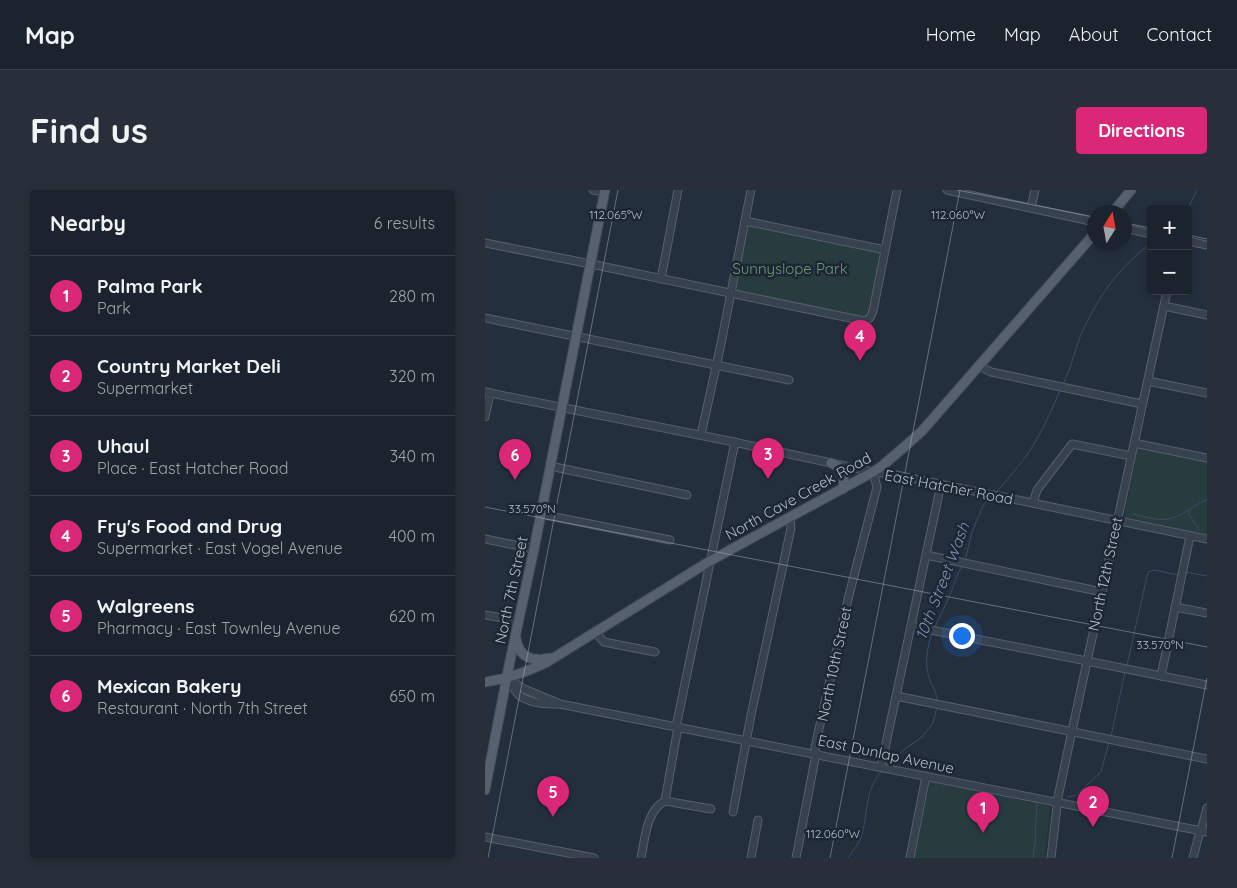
<!DOCTYPE html>
<meta charset="utf-8">
<style>
:root{--surface:#1b232e;--page:#282f3a;--text:#f1f3f6;--muted:#a0a4aa;--line:#39404a;--accent:#db2777}
body{margin:0;font-family:Quicksand,sans-serif;background:var(--page);color:var(--text)}
.controls{position:absolute;right:15px;top:15px;display:grid;overflow:hidden;border-radius:5px;box-shadow:0 2px 8px #0003}
.controls button{width:45px;height:45px;display:grid;place-items:center;padding:0;border:0;border-bottom:1px solid var(--line);background:var(--surface);color:var(--text);font:25px sans-serif}
.compass{position:absolute;left:602px;top:15px;width:45px;height:45px;border-radius:50%;background:var(--surface);box-shadow:0 2px 8px #0003;rotate:11deg}
.you{position:absolute;left:476px;top:445px;width:18px;height:18px;margin:-12px;border:4px solid #fff;border-radius:50%;background:#1a73e8;box-shadow:0 0 0 8px #1a73e833}
.badge{display:grid;place-items:center;width:32px;height:32px;border-radius:50%;background:var(--accent);color:#fff;font-size:16px;font-weight:700}
.pin{position:absolute;translate:-50% -41px;filter:drop-shadow(0 1px 2px #0008)}
.pin::after{content:'';position:absolute;top:26px;width:18px;height:15px;background:inherit;clip-path:polygon(0 0,100% 0,50% 100%)}
.list{margin:0;padding:0;list-style:none}
h2{display:flex;justify-content:space-between;align-items:center;height:65px;margin:0;padding:0 20px;font-size:21px}
h2 small{font-size:16px;font-weight:400;color:var(--muted)}
.list li{display:grid;grid-template-columns:32px 1fr auto;gap:15px;align-items:center;box-sizing:border-box;height:80px;padding:0 20px;border-top:1px solid var(--line)}
.list b{display:block;font-size:19px;white-space:nowrap}
.list p{margin:0;font-size:16px;white-space:nowrap;color:var(--muted)}
.list em{font-size:16px;font-style:normal;color:var(--muted)}
.map{position:relative;flex:none;width:722px;height:668px;overflow:hidden;border-radius:5px}
header{display:flex;align-items:center;gap:30px;box-sizing:border-box;height:70px;padding:0 25px;background:var(--surface);border-bottom:1px solid var(--line)}
header strong{font-size:24px}
nav{display:flex;gap:28px;margin-inline-start:auto;font-size:18px}
.intro{display:flex;align-items:center;justify-content:space-between;box-sizing:border-box;height:120px;padding:0 30px}
h1{margin:0;font-size:35px}
.button{padding:12px 22px;border-radius:5px;background:var(--accent);color:#fff;font-size:18px;font-weight:700}
main{display:flex;gap:30px;padding:0 30px}
aside{flex:1;background:var(--surface);border-radius:5px;box-shadow:0 2px 8px #0003}
.map>svg:first-child{display:block}
.green{fill:#263c3f}
.lines{fill:none;stroke-linecap:round;stroke-linejoin:round}
.stream{stroke:#394c67;stroke-width:1}
.minor-casing{stroke:#565f6c;stroke-width:9}
.major-casing{stroke:#414a57;stroke-width:11}
.minor{stroke:#38414e;stroke-width:7}
.major{stroke:#56606e;stroke-width:9}
.ticks{fill:none;stroke:#b4bcc9;stroke-width:1;stroke-opacity:0.45}
.labels{text-anchor:middle;dominant-baseline:central;stroke-width:5;stroke-linejoin:round;paint-order:stroke}
.park-label{font-size:15px;fill:#6b9a76;stroke:#1d2633}
.street-label{font-size:15px;fill:#b4bcc9;stroke:#1d2633}
.water-label{font-size:16px;font-style:italic;fill:#7c92b1;stroke:#1d2633}
.ticks-label{font-size:12px;text-anchor:middle;fill:#b4bcc9;stroke:#1d2633;stroke-width:5;stroke-linejoin:round;paint-order:stroke}
</style>
<header>
<strong>Map</strong>
<nav><a>Home</a><a>Map</a><a>About</a><a>Contact</a></nav>
</header>
<div class="intro"><h1>Find us</h1><a class="button">Directions</a></div>
<main>
<aside>
<h2>Nearby<small>6 results</small></h2>
<ul class="list">
<li><span class="badge">1</span><div><b>Palma Park</b><p>Park</p></div><em>280 m</em></li>
<li><span class="badge">2</span><div><b>Country Market Deli</b><p>Supermarket</p></div><em>320 m</em></li>
<li><span class="badge">3</span><div><b>Uhaul</b><p>Place · East Hatcher Road</p></div><em>340 m</em></li>
<li><span class="badge">4</span><div><b>Fry's Food and Drug</b><p>Supermarket · East Vogel Avenue</p></div><em>400 m</em></li>
<li><span class="badge">5</span><div><b>Walgreens</b><p>Pharmacy · East Townley Avenue</p></div><em>620 m</em></li>
<li><span class="badge">6</span><div><b>Mexican Bakery</b><p>Restaurant · North 7th Street</p></div><em>650 m</em></li>
</ul>
</aside>
<div class="map">
<svg width="722" height="668" viewBox="0 0 722 668">
<rect width="100%" height="100%" fill="#242f3e"/>
<!-- green -->
<g class="green">
<path d="M262,36H266L396,64L384,124L378,128L251,101L249,99Z"/>
<path d="M657,257L722,270V345L645,329L640,326V322L652,261Z"/>
<path d="M445,592H448L563,616L565,618L560,668H429L444,595Z"/>
</g>
<g class="lines">
<!-- stream -->
<g class="stream">
<path d="M703,19L712,0"/>
<path d="M578,194C586,179 589,163 595,147C604,126 619,99 635,82C644,71 655,62 666,53"/>
<path d="M511,302C526,286 541,268 552,249C561,233 568,217 575,200"/>
<path d="M702,321L714,340"/>
<path d="M648,324C661,327 675,332 687,328C700,325 710,314 722,310"/>
<path d="M480,371L487,342L498,316L505,308"/>
<path d="M701,382L722,386"/>
<path d="M449,439C455,426 461,415 466,402C470,393 471,385 477,377"/>
<path d="M447,442C442,458 439,476 445,491C448,498 452,503 452,510"/>
<path d="M642,475L663,382L669,380L693,385H695"/>
<path d="M626,546L640,482"/>
<path d="M401,576L420,559L437,547L448,533L452,517"/>
<path d="M583,607L591,605L616,582L624,552"/>
<path d="M363,668C368,661 375,652 377,644C383,623 380,598 397,581"/>
<path d="M548,668L551,645L550,643L552,614"/>
</g>
<defs>
<g id="minor">
<path d="M108,0L120,2"/>
<path d="M462,0L610,32"/>
<path d="M546,18L550,0"/>
<path d="M260,31L400,60"/>
<path d="M640,38L666,44"/>
<path d="M703,51L722,55"/>
<path d="M0,53L106,74L379,131C385,130 386,126 388,121L412,0"/>
<path d="M176,89L193,0"/>
<path d="M679,116L722,125"/>
<path d="M0,128L304,190"/>
<path d="M494,176L506,182L657,214"/>
<path d="M663,191L722,203"/>
<path d="M0,202L244,251L388,282L406,284L722,349"/>
<path d="M0,227L5,203"/>
<path d="M216,245L236,154L266,0"/>
<path d="M649,253L722,268"/>
<path d="M65,276L202,305"/>
<path d="M548,313L552,300L587,254L646,266"/>
<path d="M55,324L185,350"/>
<path d="M0,349L49,359"/>
<path d="M441,365L617,402"/>
<path d="M690,417L722,423"/>
<path d="M0,425L33,431"/>
<path d="M426,436L722,495"/>
<path d="M110,442L119,452L170,462"/>
<path d="M676,486L705,346"/>
<path d="M22,488L39,499L75,514L722,642"/>
<path d="M25,493C28,497 31,503 35,506C47,514 61,514 74,514"/>
<path d="M411,506L722,569"/>
<path d="M191,537L250,252"/>
<path d="M396,577L456,294"/>
<path d="M180,611L226,619"/>
<path d="M248,622L266,525L306,338L305,327"/>
<path d="M716,641L722,618"/>
<path d="M0,647L109,668"/>
<path d="M156,668C160,649 161,621 180,611L193,537"/>
<path d="M266,668L273,630"/>
<path d="M311,668L331,564L330,557L363,409L392,297L388,282"/>
<path d="M425,668L441,586"/>
<path d="M566,668L573,607L587,541L682,101"/>
<path d="M708,668L715,641"/>
</g>
<g id="major">
<path d="M628,22L646,0"/>
<path d="M346,273L353,276L359,284L358,299"/>
<path d="M31,448C34,468 47,472 66,468"/>
<path d="M0,492C22,489 42,482 62,472L225,371L305,327L388,282L397,276L418,258L437,241L610,43"/>
<path d="M0,600L25,471L49,359L120,0"/>
</g>
</defs>
<!-- minor casing -->
<use href="#minor" class="minor-casing"/>
<!-- major casing -->
<use href="#major" class="major-casing"/>
<!-- minor -->
<use href="#minor" class="minor"/>
<!-- major -->
<use href="#major" class="major"/>
</g>
<!-- ticks -->
<path class="ticks" d="M472,0L610,27M640,33L666,38M703,45L722,49M0,317L722,457M3,668L133,0M345,668L475,0M687,668L722,488"/>
<g class="labels">
<!-- park labels -->
<g class="park-label">
<text x="305" y="78">Sunnyslope Park</text>
</g>
<!-- street labels -->
<g class="street-label">
<text transform="translate(464 297) rotate(11)">East Hatcher Road</text>
<text transform="translate(313 306) rotate(-29)">North Cave Creek Road</text>
<text transform="translate(620 384) rotate(-78)">North 12th Street</text>
<text transform="translate(26 400) rotate(-78)">North 7th Street</text>
<text transform="translate(349 474) rotate(-78)">North 10th Street</text>
<text transform="translate(401 564) rotate(12)">East Dunlap Avenue</text>
</g>
<!-- water labels -->
<g class="water-label">
<text transform="translate(457 391) rotate(-69)">10th Street Wash</text>
</g>
</g>
<g class="ticks-label">
<text x="473" y="29">112.060°W</text>
<text x="131" y="29">112.065°W</text>
<text x="47" y="323">33.570°N</text>
<text x="675" y="459">33.570°N</text>
<text x="348" y="648">112.060°W</text>
</g>
</svg>
<div class="controls">
<button>+</button>
<button>−</button>
</div>
<svg class="compass" viewBox="-18 -18 36 36"><path d="M0-13l5 13h-10z" fill="#e53935"/><path d="M0 13l5-13h-10z" fill="#a0a4aa"/></svg>
<div class="you"></div>
<div class="pin badge" style="left:498px;top:643px">1</div>
<div class="pin badge" style="left:608px;top:637px">2</div>
<div class="pin badge" style="left:283px;top:289px">3</div>
<div class="pin badge" style="left:375px;top:171px">4</div>
<div class="pin badge" style="left:68px;top:627px">5</div>
<div class="pin badge" style="left:30px;top:290px">6</div>
</div>
</main>
